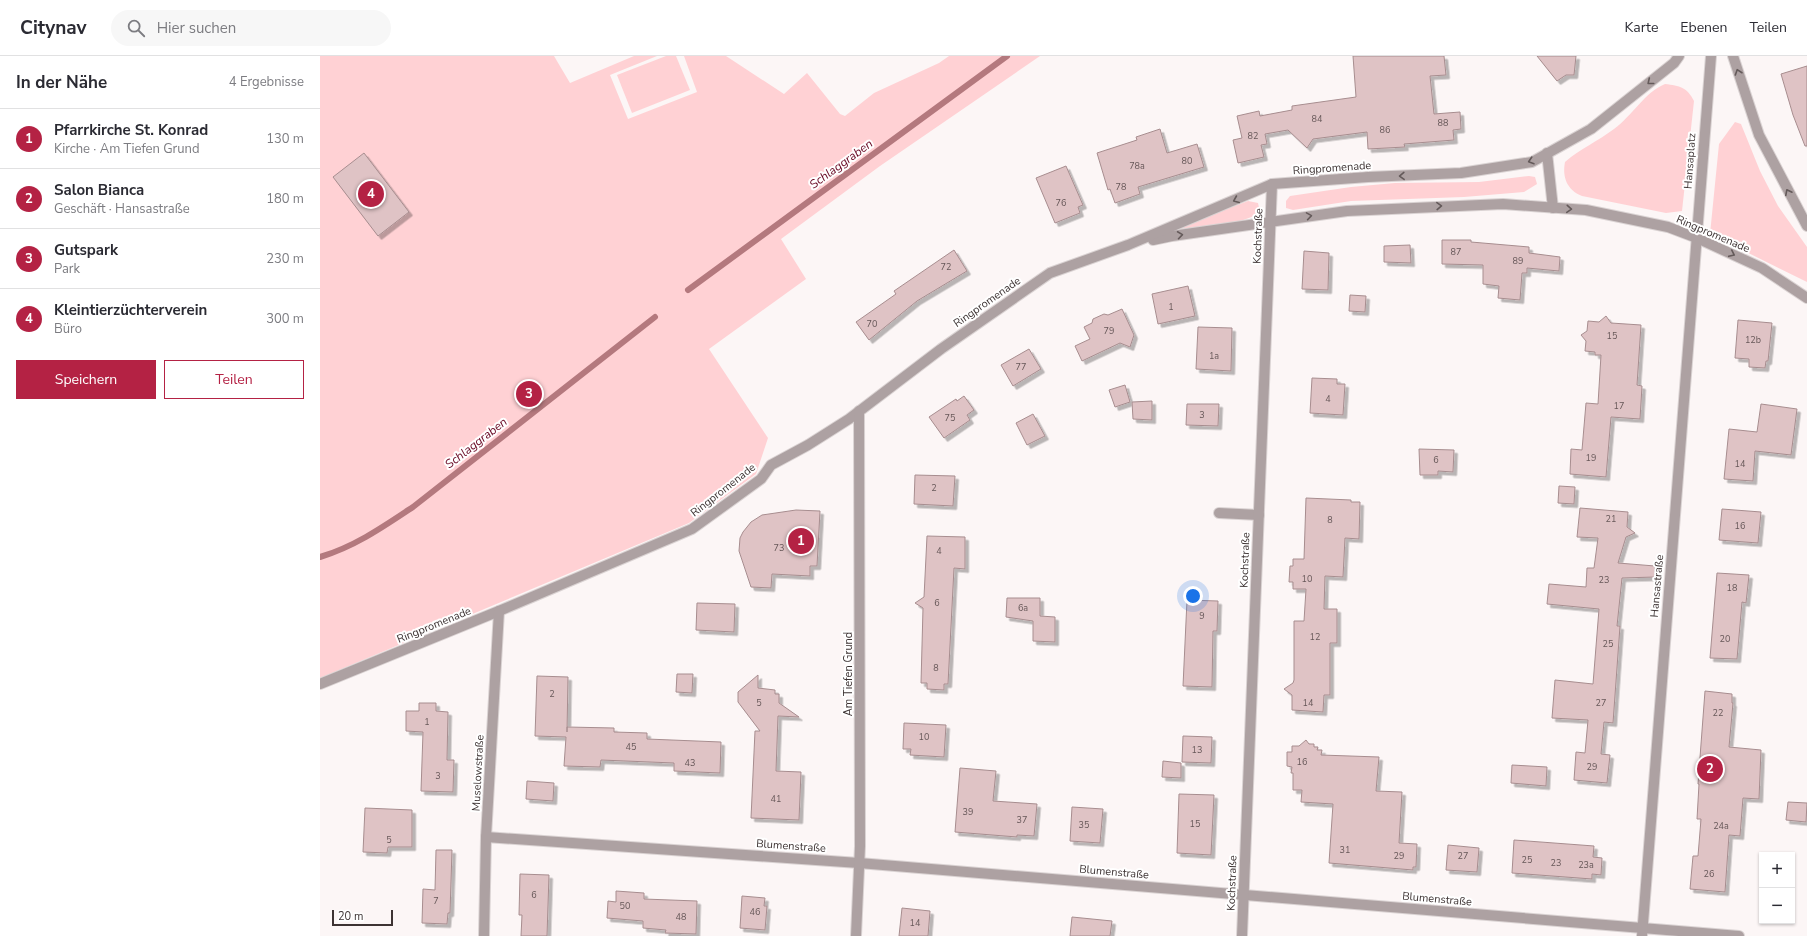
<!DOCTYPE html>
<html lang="de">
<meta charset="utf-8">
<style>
:root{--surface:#fff;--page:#f7f7f7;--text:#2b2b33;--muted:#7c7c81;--line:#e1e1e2;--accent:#b42244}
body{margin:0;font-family:"Nunito Sans",sans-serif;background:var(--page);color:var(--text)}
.controls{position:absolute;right:12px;bottom:12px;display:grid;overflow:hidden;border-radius:0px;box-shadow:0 1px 3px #0004}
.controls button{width:36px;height:36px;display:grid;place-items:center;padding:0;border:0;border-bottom:1px solid var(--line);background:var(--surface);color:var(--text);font:20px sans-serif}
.scale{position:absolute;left:12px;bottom:10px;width:61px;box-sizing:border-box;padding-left:4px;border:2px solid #3d3333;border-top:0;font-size:11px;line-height:14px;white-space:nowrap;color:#3d3333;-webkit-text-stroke:3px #fff;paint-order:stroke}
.you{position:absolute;left:873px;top:540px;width:14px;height:14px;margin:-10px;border:3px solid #fff;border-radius:50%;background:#1a73e8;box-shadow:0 0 0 6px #1a73e833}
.badge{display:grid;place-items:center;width:26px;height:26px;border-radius:50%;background:var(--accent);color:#fff;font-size:13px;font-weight:700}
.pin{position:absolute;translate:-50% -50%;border:2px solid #fff;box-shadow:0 1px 4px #0006}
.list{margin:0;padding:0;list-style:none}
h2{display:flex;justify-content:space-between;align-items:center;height:52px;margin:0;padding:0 16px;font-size:17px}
h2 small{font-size:13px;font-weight:400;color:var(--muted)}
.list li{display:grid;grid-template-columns:26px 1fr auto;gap:12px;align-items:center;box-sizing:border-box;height:60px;padding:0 16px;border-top:1px solid var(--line)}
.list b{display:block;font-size:15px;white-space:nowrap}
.list p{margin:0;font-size:13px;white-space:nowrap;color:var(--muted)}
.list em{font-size:13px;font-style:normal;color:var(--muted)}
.actions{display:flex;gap:8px;padding:12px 16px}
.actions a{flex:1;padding:9px 0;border:1px solid var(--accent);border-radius:0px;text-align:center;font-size:14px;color:var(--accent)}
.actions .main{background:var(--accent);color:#fff}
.icon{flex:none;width:22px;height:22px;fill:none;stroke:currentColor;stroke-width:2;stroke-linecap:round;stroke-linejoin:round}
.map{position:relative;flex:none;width:1487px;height:880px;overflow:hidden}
header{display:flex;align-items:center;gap:24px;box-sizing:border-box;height:56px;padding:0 20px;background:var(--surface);border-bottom:1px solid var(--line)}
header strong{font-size:19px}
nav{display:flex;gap:22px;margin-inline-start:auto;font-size:14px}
.search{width:280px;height:36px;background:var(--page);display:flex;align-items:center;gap:10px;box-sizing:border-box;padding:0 14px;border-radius:22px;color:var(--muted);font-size:15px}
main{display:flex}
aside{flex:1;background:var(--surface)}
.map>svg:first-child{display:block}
.green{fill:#ffd1d4}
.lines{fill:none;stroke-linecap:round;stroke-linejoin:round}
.stream{stroke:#b4797e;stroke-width:6}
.building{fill:#dfc3c5;stroke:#a78d8f;filter:url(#shadow)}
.minor-casing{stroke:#dad3d3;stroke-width:12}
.minor{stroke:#ada1a2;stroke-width:10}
.oneway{stroke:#645a5a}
.labels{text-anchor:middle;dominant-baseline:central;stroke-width:4;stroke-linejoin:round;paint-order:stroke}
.number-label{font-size:9px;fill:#665758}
.street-label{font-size:11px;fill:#3d3333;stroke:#fff}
.water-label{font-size:12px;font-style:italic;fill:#660420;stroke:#fff}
</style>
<header>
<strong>Citynav</strong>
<div class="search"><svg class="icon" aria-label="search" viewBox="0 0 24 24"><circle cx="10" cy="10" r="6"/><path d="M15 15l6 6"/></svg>Hier suchen</div>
<nav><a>Karte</a><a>Ebenen</a><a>Teilen</a></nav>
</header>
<main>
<aside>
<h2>In der Nähe<small>4 Ergebnisse</small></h2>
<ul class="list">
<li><span class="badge">1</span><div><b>Pfarrkirche St. Konrad</b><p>Kirche · Am Tiefen Grund</p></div><em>130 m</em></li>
<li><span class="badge">2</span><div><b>Salon Bianca</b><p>Geschäft · Hansastraße</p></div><em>180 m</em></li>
<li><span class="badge">3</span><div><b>Gutspark</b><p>Park</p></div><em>230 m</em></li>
<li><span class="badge">4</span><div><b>Kleintierzüchterverein</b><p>Büro</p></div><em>300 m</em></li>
</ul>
<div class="actions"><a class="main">Speichern</a><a>Teilen</a></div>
</aside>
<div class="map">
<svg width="1487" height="880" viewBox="0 0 1487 880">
<defs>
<filter id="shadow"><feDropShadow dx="3.5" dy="3.5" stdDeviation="0" flood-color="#0004"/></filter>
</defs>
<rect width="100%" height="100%" fill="#fcf6f6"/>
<!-- green -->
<g class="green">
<path d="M0,0H234L250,27L314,0H337L290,19L308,63L377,36L364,0H406L464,38L487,17L520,58L525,60L554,37L619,7L629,0H720L560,110L461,183L486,223L389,293L448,382L436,418L369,467L0,622Z"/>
<path d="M346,0H356L370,34L312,57L297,19Z"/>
<path d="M1345,28C1360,30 1367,31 1374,45L1362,155L1346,157L1262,140C1247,134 1242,121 1245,106C1260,93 1278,85 1294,73C1312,60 1325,36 1345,28Z"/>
<path d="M1415,66L1421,68L1440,115L1458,150L1487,191V226L1390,178L1399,88Z"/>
<path d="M1209,120L1215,121L1217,128L1204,136L1144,141L1031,145L973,154L966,152V145L970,140L1031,131L1075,127L1159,126Z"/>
<path d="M928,145L938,147L940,156C922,170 878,171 854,173Z"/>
</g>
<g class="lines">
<!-- stream -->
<g class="stream">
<path d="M368,234L687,0"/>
<path d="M0,501C34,491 63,471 93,451L335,261"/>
</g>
</g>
<!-- building -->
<g class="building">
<path d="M1033,0H1124L1126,19L1110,20L1114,58L1140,56L1141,73L1133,74L1134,84L1084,88L1085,91L1048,93L1047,76L993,83L987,92L968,74L945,78L947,88L941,89L944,101L918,107L913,84L922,82L917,60L939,55L940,60L972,54V50L1036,41Z"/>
<path d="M1217,0H1256L1254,19H1246L1237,25Z"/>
<path d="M1487,10V90H1485L1473,59L1461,18Z"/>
<path d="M840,73L847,97L877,88L884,111L818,131L820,138L795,147L790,133L788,134L777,97L817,84L816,81Z"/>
<path d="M44,97L89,156L58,180L13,121Z"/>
<path d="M746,110L763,149L758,151L760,157L735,167L716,122Z"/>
<path d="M1122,184H1151V186L1209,191V197L1240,201L1239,215L1207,212V217H1202L1200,244L1178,242L1179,230L1163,228V209L1122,208Z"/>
<path d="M1090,189L1091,207L1064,206V190Z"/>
<path d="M634,194L647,215L597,245L549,284L536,266L576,238L574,235Z"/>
<path d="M984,195L1009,197L1008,234L982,233Z"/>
<path d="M868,230L875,260L838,268L832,238Z"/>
<path d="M1030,239L1046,240L1045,256L1029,255Z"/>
<path d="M802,253L814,279L810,291L800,287L762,305L755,290L770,283L764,271L772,267L773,263L784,258L788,259Z"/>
<path d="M1286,260L1291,267L1321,269L1317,329L1322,330L1320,363L1291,361L1286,421L1250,418L1251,393L1262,394L1266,347L1278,348L1281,299H1275V296L1265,295L1266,285L1261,279L1267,275L1268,265L1279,266Z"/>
<path d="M1418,264L1452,267L1448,305H1446L1445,312L1429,311V303L1415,302Z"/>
<path d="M878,271L912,272L911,315L876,313Z"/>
<path d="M709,293L721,313L693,330L681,309Z"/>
<path d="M992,322L1017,323V328H1025L1023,359L990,357Z"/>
<path d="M805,329L810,346L795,351L789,334Z"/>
<path d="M644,340L654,354L647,359L650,364L624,382L609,361L636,343L637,345Z"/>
<path d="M832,345V364L813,363L812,346Z"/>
<path d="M867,348H899L898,370L866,369Z"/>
<path d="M1441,348L1477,353L1471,399L1435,395L1433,425L1404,423L1409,373L1437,376Z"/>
<path d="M713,358L725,380L707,389L696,367Z"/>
<path d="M1099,393L1134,394L1133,416L1118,415V419H1100Z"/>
<path d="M595,419L635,420L633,450L594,448Z"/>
<path d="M1239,430L1255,431L1254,448L1238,447Z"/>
<path d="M986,442L1031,444V446H1040L1039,483L1025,482L1023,521L1005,520L1004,553H1017V587H1010V639H1004L1003,656L972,654V639L964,633L973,627L974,624V565H984L986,533H973V526H969L970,510H973V503H984Z"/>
<path d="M1260,452L1308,456L1307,471L1315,477L1306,481L1298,507L1335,510V521L1302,522L1297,570H1300L1293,667L1284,666L1281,698L1290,699L1287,727L1254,724L1256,696L1265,697L1268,664L1232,662L1235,624L1273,628L1279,553L1227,548L1229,528L1266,531L1267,512H1274L1278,482L1257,481Z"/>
<path d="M1402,453L1441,456L1438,487L1399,484Z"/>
<path d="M476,454L500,455L497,510H490V520L452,518L451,532L431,531L419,495L420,482L423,476L431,466L442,459Z"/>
<path d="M607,480L645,481V513L634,512L628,628H624V634L607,633V627H601L603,552L595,547L604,541Z"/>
<path d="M1397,517L1429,519L1426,547L1422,546L1417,603L1390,602Z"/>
<path d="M687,542H720V560L735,561V586L713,585V565L686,561Z"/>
<path d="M867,544L898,545L897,575H893L892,631L863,630Z"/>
<path d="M377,547L415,548L414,576L376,574Z"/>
<path d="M357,618H373L372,637L356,636Z"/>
<path d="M438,619V632L455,634V638H459V647L479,661L458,660L456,715L481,716L479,764L431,762L435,675H440L418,646V636Z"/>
<path d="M217,620L248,621L247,676V671L294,672V676L327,677V683L401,686L400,717L354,715V707L281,704L280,711L244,710L246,681L215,680Z"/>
<path d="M1385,635L1412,638V647H1413L1409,691L1441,694L1439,743L1423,742L1420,780L1409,779L1405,836L1370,833L1373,800H1378L1381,763H1377L1379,728H1378Z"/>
<path d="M99,647H116V655L128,656L127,704H134L133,736L101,735L103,676L86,675V655H99Z"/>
<path d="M584,667L626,669L624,701L590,699L591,693H583Z"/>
<path d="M863,680L892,681L891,707L862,706Z"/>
<path d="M986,684L989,688H994V691H998L997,694H1002L1001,699L1059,701L1056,735L1082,736L1079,787L1097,788L1096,811H1093V814L1009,807L1013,748L981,746L982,734H973V717H971L972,711L967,710V696H972V690H979Z"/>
<path d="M843,705L861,707V722L842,721Z"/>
<path d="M1192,709L1227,711L1226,730L1191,727Z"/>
<path d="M640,712L676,715L673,745L717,748L714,780L697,779V781L635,776Z"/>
<path d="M207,725L234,727L233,745L206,743Z"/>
<path d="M859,738L894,739L891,799L857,797Z"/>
<path d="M1468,746L1487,747L1486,766L1466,764Z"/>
<path d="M752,751L783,753L780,787L750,785Z"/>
<path d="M45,752L92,754V791H68L67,797L43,796Z"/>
<path d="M1194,784L1274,790L1273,801L1282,802L1281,819L1272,818V823L1192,817Z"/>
<path d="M1128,789L1159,792L1157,816L1126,814Z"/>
<path d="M116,794H132L130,857H128L127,868L102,867L103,833L115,834Z"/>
<path d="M200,818L229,819L227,880H201L202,859H199Z"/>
<path d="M296,835L324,837V843L377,845L376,878L345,877L346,874L323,872V865L287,862L288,845L296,846Z"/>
<path d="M422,840L445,842L444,850H447L445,874L420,872Z"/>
<path d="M582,852L610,855L608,880H579Z"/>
<path d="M752,861L792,865L790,880H750Z"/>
</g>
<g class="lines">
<defs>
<g id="minor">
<path d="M1413,0L1439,79L1487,170"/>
<path d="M1227,97L1233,152"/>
<path d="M833,184L852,180L1027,155L1183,148L1266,154L1348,171L1377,182L1442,212L1487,242"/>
<path d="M899,457L939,459"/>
<path d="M0,628L179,555L372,473L441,423L451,409L488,389L529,363L621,293L730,217L808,189L952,128L1048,121L1141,117L1212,106L1271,73L1354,7L1359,0"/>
<path d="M166,781L539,807L1419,880"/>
<path d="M164,880L166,781L179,555"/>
<path d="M536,880L540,790L539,355"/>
<path d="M922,880L952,128"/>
<path d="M1322,880L1391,0"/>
</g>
</defs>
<!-- minor casing -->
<use href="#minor" class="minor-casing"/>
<!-- minor -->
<use href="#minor" class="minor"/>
</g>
<!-- one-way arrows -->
<defs><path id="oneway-chevron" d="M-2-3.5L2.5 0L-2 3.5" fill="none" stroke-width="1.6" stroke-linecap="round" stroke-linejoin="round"/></defs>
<g class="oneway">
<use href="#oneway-chevron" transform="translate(1418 16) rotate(-109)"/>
<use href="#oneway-chevron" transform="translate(1330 26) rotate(141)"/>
<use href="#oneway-chevron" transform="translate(1211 105) rotate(162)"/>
<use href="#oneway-chevron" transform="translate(1082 120) rotate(178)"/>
<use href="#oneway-chevron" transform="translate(1468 136) rotate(-117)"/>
<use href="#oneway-chevron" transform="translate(916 144) rotate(157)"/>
<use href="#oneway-chevron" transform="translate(1119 150) rotate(-2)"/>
<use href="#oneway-chevron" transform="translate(1249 153) rotate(4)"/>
<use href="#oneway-chevron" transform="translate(989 160) rotate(-9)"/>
<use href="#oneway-chevron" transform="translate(860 179) rotate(-8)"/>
<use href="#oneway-chevron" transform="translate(1412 198) rotate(25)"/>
</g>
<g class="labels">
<!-- number labels -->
<g class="number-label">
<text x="997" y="63">84</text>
<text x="1123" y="67">88</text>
<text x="1065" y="74">86</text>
<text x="933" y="80">82</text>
<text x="867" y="105">80</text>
<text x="817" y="110">78a</text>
<text x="801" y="131">78</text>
<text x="741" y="147">76</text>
<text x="1136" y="196">87</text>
<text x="1198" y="205">89</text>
<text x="626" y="211">72</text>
<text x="851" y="251">1</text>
<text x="552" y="268">70</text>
<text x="789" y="275">79</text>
<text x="1292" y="280">15</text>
<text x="1433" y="284">12b</text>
<text x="894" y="300">1a</text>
<text x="701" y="311">77</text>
<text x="1008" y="343">4</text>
<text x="1299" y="350">17</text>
<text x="882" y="359">3</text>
<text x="630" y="362">75</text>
<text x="1271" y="402">19</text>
<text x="1116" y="404">6</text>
<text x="1420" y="408">14</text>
<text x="614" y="432">2</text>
<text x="1291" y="463">21</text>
<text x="1010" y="464">8</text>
<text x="1420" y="470">16</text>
<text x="459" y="492">73</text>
<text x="619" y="495">4</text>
<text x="987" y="523">10</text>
<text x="1284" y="524">23</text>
<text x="1412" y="532">18</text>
<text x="617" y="547">6</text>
<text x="703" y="552">6a</text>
<text x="882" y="560">9</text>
<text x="995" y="581">12</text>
<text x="1405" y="583">20</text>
<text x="1288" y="588">25</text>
<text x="616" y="612">8</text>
<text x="232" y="638">2</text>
<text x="439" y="647">5</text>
<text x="988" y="647">14</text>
<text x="1281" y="647">27</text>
<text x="1398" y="657">22</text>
<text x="107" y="666">1</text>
<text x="604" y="681">10</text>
<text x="311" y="691">45</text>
<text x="877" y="694">13</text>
<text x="982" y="706">16</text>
<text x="370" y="707">43</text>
<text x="1272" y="711">29</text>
<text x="118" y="720">3</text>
<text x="456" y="743">41</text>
<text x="648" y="756">39</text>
<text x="702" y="764">37</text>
<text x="875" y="768">15</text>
<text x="764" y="769">35</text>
<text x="1401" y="770">24a</text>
<text x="69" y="784">5</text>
<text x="1025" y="794">31</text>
<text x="1079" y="800">29</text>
<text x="1143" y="800">27</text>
<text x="1207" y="804">25</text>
<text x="1236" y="807">23</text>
<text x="1266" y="809">23a</text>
<text x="1389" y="818">26</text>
<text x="214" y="839">6</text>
<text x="116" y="845">7</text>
<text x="305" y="850">50</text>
<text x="435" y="856">46</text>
<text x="361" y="861">48</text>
<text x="595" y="867">14</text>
</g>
<!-- street labels -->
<g class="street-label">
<text transform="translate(1370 105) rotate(-86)">Hansaplatz</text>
<text transform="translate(1012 112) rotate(-4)">Ringpromenade</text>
<text transform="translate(1393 178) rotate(23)">Ringpromenade</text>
<text transform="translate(938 180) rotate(-88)">Kochstraße</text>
<text transform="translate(667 246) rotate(-35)">Ringpromenade</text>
<text transform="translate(403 434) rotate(-38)">Ringpromenade</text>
<text transform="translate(925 504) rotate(-88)">Kochstraße</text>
<text transform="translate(1337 530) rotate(-85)">Hansastraße</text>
<text transform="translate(114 569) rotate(-22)">Ringpromenade</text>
<text transform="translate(528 618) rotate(-90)">Am Tiefen Grund</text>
<text transform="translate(158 717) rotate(-87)">Muselowstraße</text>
<text transform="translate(471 790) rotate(4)">Blumenstraße</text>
<text transform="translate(794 816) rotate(5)">Blumenstraße</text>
<text transform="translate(912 827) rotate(-88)">Kochstraße</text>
<text transform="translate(1117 843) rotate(5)">Blumenstraße</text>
</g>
<!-- water labels -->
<g class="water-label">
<text transform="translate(521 108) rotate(-36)">Schlaggraben</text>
<text transform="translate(156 387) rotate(-38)">Schlaggraben</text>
</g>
</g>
</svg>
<div class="controls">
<button>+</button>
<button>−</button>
</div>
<div class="scale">20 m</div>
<div class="you"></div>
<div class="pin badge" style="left:481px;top:485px">1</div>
<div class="pin badge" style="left:1390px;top:713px">2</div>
<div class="pin badge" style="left:209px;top:338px">3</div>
<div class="pin badge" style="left:51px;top:138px">4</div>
</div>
</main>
